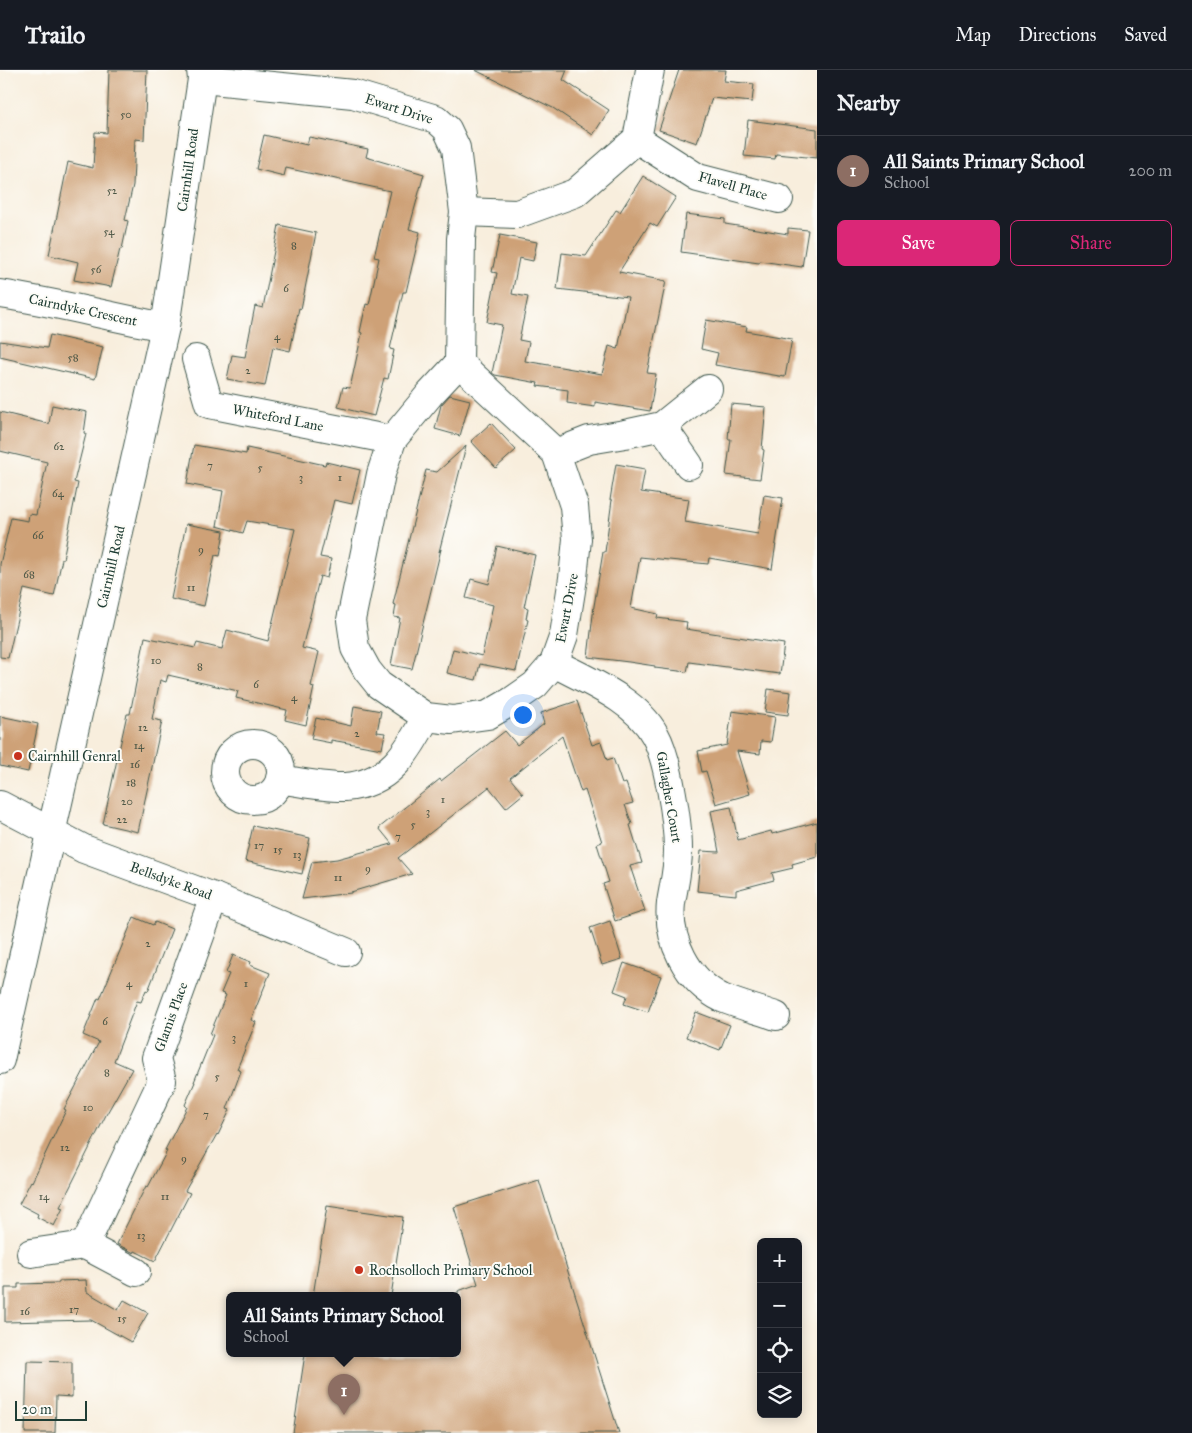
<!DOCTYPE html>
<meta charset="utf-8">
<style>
:root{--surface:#171b24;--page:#20242c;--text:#f1f3f6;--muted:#9ea1a6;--line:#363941;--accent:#db2777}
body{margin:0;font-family:"IM FELL Great Primer",serif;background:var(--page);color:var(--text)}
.controls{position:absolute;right:15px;bottom:15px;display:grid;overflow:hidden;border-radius:8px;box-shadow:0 2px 12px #0003}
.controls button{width:45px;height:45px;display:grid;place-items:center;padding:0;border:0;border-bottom:1px solid var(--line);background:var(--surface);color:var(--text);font:25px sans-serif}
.scale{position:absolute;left:15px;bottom:12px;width:72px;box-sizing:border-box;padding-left:5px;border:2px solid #1f3d34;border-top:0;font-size:14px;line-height:18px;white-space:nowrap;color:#1f3d34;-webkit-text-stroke:4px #fdfcf7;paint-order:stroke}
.you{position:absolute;left:522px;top:644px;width:18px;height:18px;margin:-12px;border:4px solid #fff;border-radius:50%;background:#1a73e8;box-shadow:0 0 0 8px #1a73e833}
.badge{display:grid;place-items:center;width:32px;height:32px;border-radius:50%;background:var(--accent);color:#fff;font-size:16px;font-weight:700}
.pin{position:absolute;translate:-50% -41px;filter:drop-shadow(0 1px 2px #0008)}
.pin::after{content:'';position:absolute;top:26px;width:18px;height:15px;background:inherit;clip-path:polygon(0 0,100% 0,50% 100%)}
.popup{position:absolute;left:226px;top:1222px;width:235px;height:65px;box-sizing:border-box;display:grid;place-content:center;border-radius:8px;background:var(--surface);filter:drop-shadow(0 1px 4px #0005);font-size:16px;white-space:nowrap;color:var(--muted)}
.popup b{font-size:19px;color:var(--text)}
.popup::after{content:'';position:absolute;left:50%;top:100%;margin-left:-10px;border:10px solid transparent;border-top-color:var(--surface)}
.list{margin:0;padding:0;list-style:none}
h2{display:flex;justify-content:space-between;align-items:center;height:65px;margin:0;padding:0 20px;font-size:21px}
h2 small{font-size:16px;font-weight:400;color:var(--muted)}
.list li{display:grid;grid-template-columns:32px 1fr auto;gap:15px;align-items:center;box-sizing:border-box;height:70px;padding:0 20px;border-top:1px solid var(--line)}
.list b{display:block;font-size:19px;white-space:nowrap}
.list p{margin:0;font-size:16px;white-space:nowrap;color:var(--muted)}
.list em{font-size:16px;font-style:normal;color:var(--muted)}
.actions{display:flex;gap:10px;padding:15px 20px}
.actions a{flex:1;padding:11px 0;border:1px solid var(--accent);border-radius:8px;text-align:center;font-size:18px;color:var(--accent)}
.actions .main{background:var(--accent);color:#fff}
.icon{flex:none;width:28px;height:28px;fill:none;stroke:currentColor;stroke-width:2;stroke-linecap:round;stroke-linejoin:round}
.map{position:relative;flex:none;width:817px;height:1363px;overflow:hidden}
header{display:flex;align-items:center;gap:30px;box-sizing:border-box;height:70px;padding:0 25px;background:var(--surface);border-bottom:1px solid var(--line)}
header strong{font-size:24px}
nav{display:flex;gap:28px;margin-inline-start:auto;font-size:18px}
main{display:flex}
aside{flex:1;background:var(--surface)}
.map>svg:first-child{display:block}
.building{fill:#cea177}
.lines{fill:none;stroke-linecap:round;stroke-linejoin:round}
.minor-casing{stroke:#40584d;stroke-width:30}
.major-casing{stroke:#40584d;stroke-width:30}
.minor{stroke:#fff;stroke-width:28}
.major{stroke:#fff;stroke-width:28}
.poi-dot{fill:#c8321e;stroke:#fdfcf7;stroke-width:2}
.labels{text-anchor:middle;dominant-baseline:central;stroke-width:4;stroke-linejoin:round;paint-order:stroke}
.number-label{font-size:11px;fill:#4b5645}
.street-label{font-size:14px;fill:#1f3d34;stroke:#fdfcf7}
.poi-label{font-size:14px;fill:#1f3d34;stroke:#fdfcf7;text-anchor:start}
</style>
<header>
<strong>Trailo</strong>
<nav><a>Map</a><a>Directions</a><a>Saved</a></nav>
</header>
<main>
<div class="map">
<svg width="817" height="1363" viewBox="0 0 817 1363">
<rect width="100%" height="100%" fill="#fdfcf7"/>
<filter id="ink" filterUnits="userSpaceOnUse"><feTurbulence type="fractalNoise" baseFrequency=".02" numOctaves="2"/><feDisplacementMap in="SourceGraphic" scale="10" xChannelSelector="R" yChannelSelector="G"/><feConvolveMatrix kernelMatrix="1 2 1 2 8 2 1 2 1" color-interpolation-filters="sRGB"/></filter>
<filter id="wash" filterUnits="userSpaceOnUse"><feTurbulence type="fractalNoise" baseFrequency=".0096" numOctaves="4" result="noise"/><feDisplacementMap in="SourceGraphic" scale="20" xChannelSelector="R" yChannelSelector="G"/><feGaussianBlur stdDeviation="1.12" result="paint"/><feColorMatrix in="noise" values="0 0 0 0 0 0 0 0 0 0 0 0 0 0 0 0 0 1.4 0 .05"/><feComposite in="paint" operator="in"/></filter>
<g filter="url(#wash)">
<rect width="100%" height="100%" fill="#f8eedd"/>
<g id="blocks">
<!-- building -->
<g class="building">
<path d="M109,0H147L144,70L135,69L133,115L125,150L128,151L122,179H120L111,217L74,210L78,192L49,185L68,92L93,98L95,62L107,63Z"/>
<path d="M475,0H567L563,10L609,40L593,65L553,38Z"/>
<path d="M679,0H726L724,11L754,14L752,32L712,28L697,73L659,60Z"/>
<path d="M748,50L817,59V88L776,84L775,89L744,86Z"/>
<path d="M264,65L307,75L309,67L368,79L366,87L424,104L409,159L420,162L406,222H403L390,279L394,280L388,309L384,308L374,346L338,337L343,317L350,318L362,263L360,262L366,234L369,235L379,188L374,187L390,121L286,98L284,106L256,99Z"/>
<path d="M643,106L676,127L657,157L650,153L619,202L666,211L647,303L656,304L650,341L595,332V337L567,333L568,320L537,316L538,313L495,305L492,303L502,255L487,252L497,203L492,202L500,165L537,172L533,191L519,188L512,224L528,227L519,270L529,272L525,291L602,304L609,276L618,279L628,227L557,219L562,183L586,186L616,140L620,142Z"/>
<path d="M686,144L725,149V154L788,164V158L808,160L802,197L760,191L759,193L681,182Z"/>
<path d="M279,155L316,163L301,239L299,238L290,281L273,277L265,316L227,309L232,285L245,287L255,236L263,238Z"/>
<path d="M706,250L747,257L746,261L792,269L785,307L715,295L718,283L701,279Z"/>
<path d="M50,265L103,277L95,309L0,287V271L47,278Z"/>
<path d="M450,325L470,330L460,366L435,359L441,335Z"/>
<path d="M731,334L766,337L762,379L764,380L760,409L726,405L731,369H728Z"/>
<path d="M52,335L87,342L84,363L86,364L74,412L78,413L63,489H62L54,526L24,519L8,588L0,587V494L11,448L28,451L29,444L36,445L47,392L0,381V342L49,354Z"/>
<path d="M491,353L516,380L496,398L471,371Z"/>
<path d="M194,375L246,384L247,378L325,395L326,392L360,400L352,434L334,430L320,487L331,489L327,508L320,506L302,578L319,582L311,616L314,617L306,655L285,650L287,640L236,628L238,621L168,605L166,612L160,610L152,649L162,651L138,762L103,754L127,644H130L145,567L195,578L197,573L222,579L227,560L268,571L295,459L247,451L243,463L217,456L223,421L187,414Z"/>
<path d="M466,376L439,482L441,479L412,599L391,595L400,548L394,547L396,535L393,534L426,400L437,402Z"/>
<path d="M616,394L645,399L641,422L689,429L685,452L758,464L764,425L783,428L772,499L709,488L708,494L640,487L631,538L658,544L657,548L687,552L686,559L784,574L780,604L689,592L687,602L655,598V596L629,592L588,587L594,536L603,482H605L612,430H610Z"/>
<path d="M186,454L224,461L220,486L215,485L204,536L171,529Z"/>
<path d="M497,476L535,485L524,537L528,538L526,549L528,550L516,601L480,594L476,610L447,603L453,579L482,586L493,535L466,528L471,509L489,514Z"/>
<path d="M768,619L791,622L788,645L765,642Z"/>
<path d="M577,631L592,675L601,672L607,690L613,688L622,714L626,713L633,733L625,735L632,754L630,755L642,793L630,796L645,841L615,851L603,814L609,812L597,774L602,772L585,720L581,722L562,666L510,708L523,724L506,738L489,717L398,788L412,804L351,822V823L302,829L312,792L337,789L392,774L379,758L440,709L441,711L505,661L517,675L544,654L541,643Z"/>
<path d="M354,636L381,641L377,662L385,663L382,679L331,670V673L311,669L316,648L351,656Z"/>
<path d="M732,641L775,647L771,672L761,671L760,684L737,681L750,724L716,734L706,701L702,702L698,681L727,675Z"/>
<path d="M0,646L38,654L28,702L0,696Z"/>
<path d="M731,737L738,770L771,761L772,764L817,752V787L792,794L793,798L772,803L774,810L736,820V825L697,821L701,781L719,782L711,741Z"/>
<path d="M253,756L310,768L302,804L245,791Z"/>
<path d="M134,847L153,855L155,852L172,859L148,921L146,920L141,932L137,931L114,991L132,999L106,1045L60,1137L63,1138L54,1156L37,1147L38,1144L19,1134L31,1111L32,1112L66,1040L64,1039L99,972L83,965L98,928L100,929Z"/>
<path d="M610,851L622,889L602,895L590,858Z"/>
<path d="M233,885L251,892L250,895L270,903L251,950L256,952L237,999L241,1001L227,1039L230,1040L218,1065L217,1064L185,1121L190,1123L155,1191L135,1181L134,1183L117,1174L146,1116L148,1117L167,1081L165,1080L187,1037L185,1035L195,1012H194L213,965L210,964L226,925L221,923L229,904L226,903Z"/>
<path d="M624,893L661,906L648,942L624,934L627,926L614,921Z"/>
<path d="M696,942L730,955L720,980L686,967Z"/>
<path d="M539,1110L619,1363H293L305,1284H458V1221L478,1214L454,1137Z"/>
<path d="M327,1136L403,1147L391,1226H313Z"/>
<path d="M86,1210L87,1222L118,1240L124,1230L148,1243L131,1272L91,1250L5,1252V1218H18V1214L59,1213V1211Z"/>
<path d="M27,1291L72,1292V1327L56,1326L55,1363H25Z"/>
</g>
</g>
</g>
<g filter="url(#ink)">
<use href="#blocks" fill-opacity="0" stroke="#40584d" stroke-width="1"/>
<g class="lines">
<defs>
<g id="minor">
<path d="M202,9L353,24L436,49L447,59L456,78L464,142L461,169L459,293L430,324L392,370L381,404L351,550L355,578L367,600L379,615L426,647L452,650L488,645L512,631L535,615L554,593L564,565L573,508L577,469L574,436L556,383L459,293"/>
<path d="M637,69L698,108L779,129"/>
<path d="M464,142L517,144L575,123L637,69L650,0"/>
<path d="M0,224C55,232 110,247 165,257"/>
<path d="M196,289L209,334L392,370"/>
<path d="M662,356L689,395"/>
<path d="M556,383L589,370L625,364L662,356L708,319"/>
<path d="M554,593C588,611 636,630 655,665C668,688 678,752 678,780C678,800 674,814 671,833C667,869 687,911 722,928C739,935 758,940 776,946"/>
<circle cx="253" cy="702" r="28"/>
<path d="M280,709C298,712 328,718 345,717C389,714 408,682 426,647"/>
<path d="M0,735L84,779L214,827L346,882"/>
<path d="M85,1175L162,1011L156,988L214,827"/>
<path d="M31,1183L85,1175L136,1202"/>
</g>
<path id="major" d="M0,990L165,257L202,9L201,0"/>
</defs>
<!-- minor casing -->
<use href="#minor" class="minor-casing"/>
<!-- major casing -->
<use href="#major" class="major-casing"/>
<!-- minor -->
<use href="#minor" class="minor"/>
<!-- major -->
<use href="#major" class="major"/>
</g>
</g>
<!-- markers -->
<g class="poi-dot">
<circle cx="18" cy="686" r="5"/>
<circle cx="359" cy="1200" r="5"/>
</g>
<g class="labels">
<!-- number labels -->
<g class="number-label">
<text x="126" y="44">50</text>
<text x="112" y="120">52</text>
<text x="109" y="161">54</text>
<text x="294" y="175">8</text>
<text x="96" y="199">56</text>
<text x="286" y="218">6</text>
<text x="277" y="266">4</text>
<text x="73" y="287">58</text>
<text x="248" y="300">2</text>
<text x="59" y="376">62</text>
<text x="210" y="395">7</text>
<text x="260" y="397">5</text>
<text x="301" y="407">3</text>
<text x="340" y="407">1</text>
<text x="58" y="423">64</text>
<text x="38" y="465">66</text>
<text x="201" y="479">9</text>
<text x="29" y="504">68</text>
<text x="191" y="517">11</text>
<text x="156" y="590">10</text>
<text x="200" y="596">8</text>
<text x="256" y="614">6</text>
<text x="294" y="627">4</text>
<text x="143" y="657">12</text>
<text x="357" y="663">2</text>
<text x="139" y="675">14</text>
<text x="135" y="694">16</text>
<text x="131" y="712">18</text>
<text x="443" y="729">1</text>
<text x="127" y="731">20</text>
<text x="428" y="741">3</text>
<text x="122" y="749">22</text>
<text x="413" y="754">5</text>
<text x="398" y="766">7</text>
<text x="259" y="775">17</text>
<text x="278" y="779">15</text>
<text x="297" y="784">13</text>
<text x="368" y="798">9</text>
<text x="338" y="807">11</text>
<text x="148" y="873">2</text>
<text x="129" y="913">4</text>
<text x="246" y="913">1</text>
<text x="105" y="951">6</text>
<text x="234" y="967">3</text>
<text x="107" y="1002">8</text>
<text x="217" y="1006">5</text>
<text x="88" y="1037">10</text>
<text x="206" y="1044">7</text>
<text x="65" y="1077">12</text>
<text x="184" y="1088">9</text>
<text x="44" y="1126">14</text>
<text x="165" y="1126">11</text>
<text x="141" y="1165">13</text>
<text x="74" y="1239">17</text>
<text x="25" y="1241">16</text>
<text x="122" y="1248">15</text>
</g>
<!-- street labels -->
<g class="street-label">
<text transform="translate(399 39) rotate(18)">Ewart Drive</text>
<text transform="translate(188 100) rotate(-82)">Cairnhill Road</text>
<text transform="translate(733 116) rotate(16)">Flavell Place</text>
<text transform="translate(83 240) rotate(12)">Cairndyke Crescent</text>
<text transform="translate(278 348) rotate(11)">Whiteford Lane</text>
<text transform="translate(111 497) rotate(-77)">Cairnhill Road</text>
<text transform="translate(567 538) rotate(-79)">Ewart Drive</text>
<text transform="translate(669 727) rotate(80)">Gallagher Court</text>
<text transform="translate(171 811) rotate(20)">Bellsdyke Road</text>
<text transform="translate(171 947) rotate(-70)">Glamis Place</text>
</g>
<!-- poi labels -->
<g class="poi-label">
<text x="28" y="686">Cairnhill Genral</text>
<text x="369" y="1200">Rochsolloch Primary School</text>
</g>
</g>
</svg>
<div class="controls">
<button>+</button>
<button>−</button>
<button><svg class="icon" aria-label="locate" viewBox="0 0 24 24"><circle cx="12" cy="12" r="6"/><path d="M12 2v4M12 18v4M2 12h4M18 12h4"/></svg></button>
<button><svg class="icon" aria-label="layers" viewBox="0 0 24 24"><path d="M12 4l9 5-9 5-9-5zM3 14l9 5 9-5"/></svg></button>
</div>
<div class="scale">20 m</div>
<div class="you"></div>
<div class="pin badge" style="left:344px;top:1345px;background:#8d6e63">1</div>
<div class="popup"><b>All Saints Primary School</b>School</div>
</div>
<aside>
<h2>Nearby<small></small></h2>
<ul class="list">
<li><span class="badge" style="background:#8d6e63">1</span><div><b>All Saints Primary School</b><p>School</p></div><em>200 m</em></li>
</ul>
<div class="actions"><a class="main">Save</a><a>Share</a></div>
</aside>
</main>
